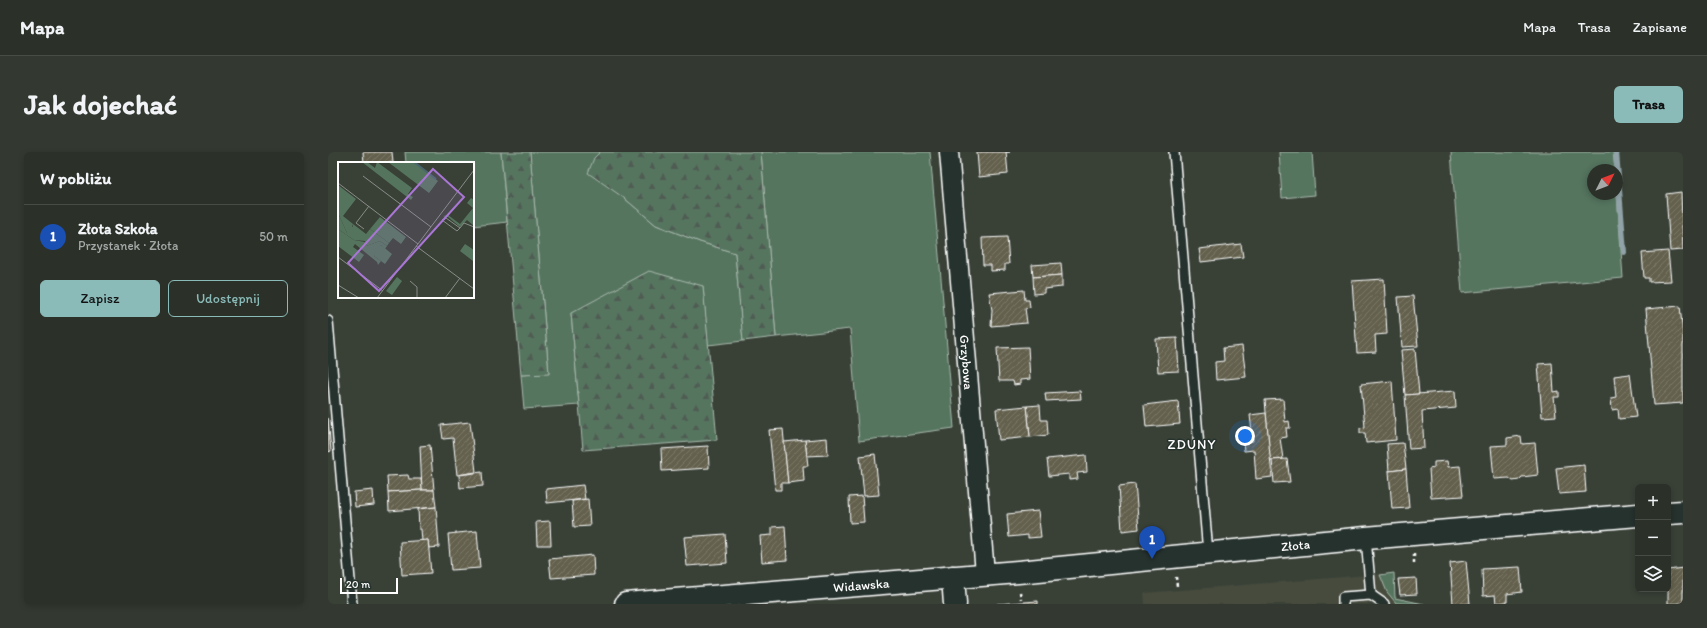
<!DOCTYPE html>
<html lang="pl">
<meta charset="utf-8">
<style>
:root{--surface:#2b3129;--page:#333931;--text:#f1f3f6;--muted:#a6a9a8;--line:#474c46;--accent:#8bbbb9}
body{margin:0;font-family:Itim,sans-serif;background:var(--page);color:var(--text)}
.controls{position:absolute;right:12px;bottom:12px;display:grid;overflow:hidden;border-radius:6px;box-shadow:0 2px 6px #0003}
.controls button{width:36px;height:36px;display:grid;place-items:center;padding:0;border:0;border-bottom:1px solid var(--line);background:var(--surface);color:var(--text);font:20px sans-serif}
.compass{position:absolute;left:1259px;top:12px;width:36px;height:36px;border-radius:50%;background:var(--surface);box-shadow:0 2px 6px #0003;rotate:48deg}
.scale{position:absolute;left:12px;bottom:10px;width:58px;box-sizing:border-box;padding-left:4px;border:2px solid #fff;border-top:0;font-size:11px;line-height:14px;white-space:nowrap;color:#fff;-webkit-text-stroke:3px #26332d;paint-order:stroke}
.you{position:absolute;left:917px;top:284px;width:14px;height:14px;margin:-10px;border:3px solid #fff;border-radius:50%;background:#1a73e8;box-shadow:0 0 0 6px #1a73e833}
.badge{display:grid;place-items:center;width:26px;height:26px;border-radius:50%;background:var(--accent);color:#fff;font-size:13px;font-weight:700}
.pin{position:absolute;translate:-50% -33px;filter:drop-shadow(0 1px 2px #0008)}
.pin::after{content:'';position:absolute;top:21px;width:14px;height:12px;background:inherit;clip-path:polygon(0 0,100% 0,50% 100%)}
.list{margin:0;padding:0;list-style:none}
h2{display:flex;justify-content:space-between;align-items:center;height:52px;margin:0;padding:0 16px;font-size:17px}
h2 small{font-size:13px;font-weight:400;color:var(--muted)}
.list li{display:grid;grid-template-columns:26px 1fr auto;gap:12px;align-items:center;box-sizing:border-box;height:64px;padding:0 16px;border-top:1px solid var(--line)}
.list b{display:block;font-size:15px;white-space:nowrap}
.list p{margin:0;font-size:13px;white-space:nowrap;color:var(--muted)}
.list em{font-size:13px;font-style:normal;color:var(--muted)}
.actions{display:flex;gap:8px;padding:12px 16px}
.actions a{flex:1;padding:9px 0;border:1px solid var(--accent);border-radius:6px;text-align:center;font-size:14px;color:var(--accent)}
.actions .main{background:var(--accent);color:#111}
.icon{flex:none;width:22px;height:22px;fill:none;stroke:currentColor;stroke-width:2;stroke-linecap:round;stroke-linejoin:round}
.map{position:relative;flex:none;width:1355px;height:452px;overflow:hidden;border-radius:6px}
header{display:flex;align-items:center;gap:24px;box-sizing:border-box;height:56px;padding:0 20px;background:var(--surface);border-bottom:1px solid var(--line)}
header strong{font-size:19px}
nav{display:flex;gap:22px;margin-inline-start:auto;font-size:14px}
.intro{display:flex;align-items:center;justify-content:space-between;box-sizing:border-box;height:96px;padding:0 24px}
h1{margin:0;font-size:28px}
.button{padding:10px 18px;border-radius:6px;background:var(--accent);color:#111;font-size:14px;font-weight:700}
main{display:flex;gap:24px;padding:0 24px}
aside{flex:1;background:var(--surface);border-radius:6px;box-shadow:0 2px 6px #0003}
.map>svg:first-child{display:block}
.built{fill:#464b3e}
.grass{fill:#55745e;stroke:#aabaae}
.forest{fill:url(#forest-firs);stroke:#aabaae}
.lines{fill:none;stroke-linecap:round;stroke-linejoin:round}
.stream{stroke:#91a3a8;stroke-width:6}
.building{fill:url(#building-hatch);stroke:#fff}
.lane-casing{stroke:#fff;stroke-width:12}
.street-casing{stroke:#fff;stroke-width:21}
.secondary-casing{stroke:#fff;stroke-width:25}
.path{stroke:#fff;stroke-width:2.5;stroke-dasharray:3 3;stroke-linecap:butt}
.lane{stroke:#26332d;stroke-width:9}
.street{stroke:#26332d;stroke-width:18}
.secondary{stroke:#26332d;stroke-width:22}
.labels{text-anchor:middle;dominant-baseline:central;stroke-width:3;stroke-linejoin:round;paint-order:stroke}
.street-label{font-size:13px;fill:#fff;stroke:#26332d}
.neighbourhood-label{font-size:14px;letter-spacing:1px;fill:#fff;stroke:#26332d}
.inset-river{fill:none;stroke:#47666e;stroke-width:2}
.inset-road{fill:none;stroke:#888d87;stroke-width:1}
.view{fill:#a976d5;fill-opacity:0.15;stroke:#a976d5;stroke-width:2}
.inset-edge{fill:none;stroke:#fff;stroke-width:2}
</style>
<header>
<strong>Mapa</strong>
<nav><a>Mapa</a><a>Trasa</a><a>Zapisane</a></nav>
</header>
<div class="intro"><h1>Jak dojechać</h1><a class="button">Trasa</a></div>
<main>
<aside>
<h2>W pobliżu<small></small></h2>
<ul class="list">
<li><span class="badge" style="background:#1a4fb4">1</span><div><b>Złota Szkoła</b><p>Przystanek · Złota</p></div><em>50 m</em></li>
</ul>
<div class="actions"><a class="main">Zapisz</a><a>Udostępnij</a></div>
</aside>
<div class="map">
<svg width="1355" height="452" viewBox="0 0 1355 452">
<defs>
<pattern id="forest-firs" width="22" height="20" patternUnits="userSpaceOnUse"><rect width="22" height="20" fill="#55745e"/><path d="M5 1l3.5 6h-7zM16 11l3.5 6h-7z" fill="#505c53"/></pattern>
<pattern id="building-hatch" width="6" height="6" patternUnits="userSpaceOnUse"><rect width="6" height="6" fill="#64614e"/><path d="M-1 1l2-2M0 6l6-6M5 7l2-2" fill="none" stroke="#7b7969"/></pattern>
</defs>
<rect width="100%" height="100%" fill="#394137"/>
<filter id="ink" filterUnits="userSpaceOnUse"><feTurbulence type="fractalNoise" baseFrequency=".025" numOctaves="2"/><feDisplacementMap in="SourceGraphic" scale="8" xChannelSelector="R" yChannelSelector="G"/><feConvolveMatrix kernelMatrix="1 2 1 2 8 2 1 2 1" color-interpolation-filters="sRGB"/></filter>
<g filter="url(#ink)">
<!-- built -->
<path class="built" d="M1066,421L1067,446L1096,452H817L816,441Z"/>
<!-- grass -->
<g class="grass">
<path d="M77,0H173L179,70L145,74V11H78Z"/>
<path d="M202,0H272L266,6L296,46L328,73L372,90L407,101L415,189L380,193L375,134L243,161L251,253L196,257L193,223L221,221Z"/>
<path d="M433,0H602L626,276L531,289L522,177L448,185Z"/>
<path d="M951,0H984L987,43L954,46Z"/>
<path d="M1123,0H1285L1287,18H1265V42H1289L1295,126L1134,141Z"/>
<path d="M1066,421L1067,446L1096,452L1068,451L1059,440L1052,423Z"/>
</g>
<!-- forest -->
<g class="forest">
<path d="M173,0H202L221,222L193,223Z"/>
<path d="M272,0H433L448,185L415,189L407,101L372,90L328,73L296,46L260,21L266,6Z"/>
<path d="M321,119L375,134L389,288L255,298L243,161Z"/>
</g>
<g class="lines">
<!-- stream -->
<path class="stream" d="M1288,0L1296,100"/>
</g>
<!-- building -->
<g class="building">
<path d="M35,0H64L65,11H36Z"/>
<path d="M649,0H682H678L680,22L651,25Z"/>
<path d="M1353,40L1355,98L1342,99L1338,42Z"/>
<path d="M679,85L681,112H677V118L663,119V113H655L654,86Z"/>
<path d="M913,92L915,105L873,110L871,97Z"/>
<path d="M1340,99L1343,129L1321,130V126H1316L1314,101Z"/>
<path d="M733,111L734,123L705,125L704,113Z"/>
<path d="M734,123V135L716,137V141L706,142L705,125Z"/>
<path d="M1056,127L1059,182L1047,183L1048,200L1029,201L1024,129Z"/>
<path d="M696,138L697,148H701L702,155L697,156L699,171L663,174L664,158L661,141Z"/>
<path d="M1085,144L1090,194L1074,195L1070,145Z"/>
<path d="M1352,154L1355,183V251L1326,253L1318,157Z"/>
<path d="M849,186L851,219L830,220L828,187Z"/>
<path d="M914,194L918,225L888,228L887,210L896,209L895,196Z"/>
<path d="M700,195L702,227L692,228V232L686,233L685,229H671L669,196Z"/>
<path d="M1087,197L1091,242L1077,243L1073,198Z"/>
<path d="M1224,211L1226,240L1231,239V245H1226L1228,264L1214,265L1210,212Z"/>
<path d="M1302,222L1308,265L1291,267L1290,257L1284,258L1283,246L1288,245L1286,224Z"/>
<path d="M1064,229L1068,288L1038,291L1037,281H1032V276L1037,275L1033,232Z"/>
<path d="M752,239L753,247L718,249L717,241Z"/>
<path d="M1127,239L1128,256L1094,259L1096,296L1081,297L1077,243Z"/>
<path d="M955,247L957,270L961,269L962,276H958L959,285L952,286L955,307L942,308L937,248Z"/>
<path d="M850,249L852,272L818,275L816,253Z"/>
<path d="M712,253L713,268H719L720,283L702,285L699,254Z"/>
<path d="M699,254L702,285L671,288L668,257Z"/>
<path d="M938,261L944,325L928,327L926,298L916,299L915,290L925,289L922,263Z"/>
<path d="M0,266L3,299L0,300Z"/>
<path d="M142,270L148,320L129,323L125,286L115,287L113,273Z"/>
<path d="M455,277L460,331H453V338H447L441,278Z"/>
<path d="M1193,284L1194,292L1207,291L1210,323L1194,325L1191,328L1185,329L1181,326L1166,327L1163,294L1179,293V286Z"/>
<path d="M499,286L500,303L479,304L477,288Z"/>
<path d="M477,288L480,314H475L476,329L460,331L456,290Z"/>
<path d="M1075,291L1078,317L1061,319L1059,292Z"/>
<path d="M102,293L106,338H94L92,294Z"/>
<path d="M380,294L381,316L334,319L333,297Z"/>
<path d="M547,302L551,343L536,344L532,304Z"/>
<path d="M758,303L759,320L749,321L750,327L741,328V322L721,324L719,307Z"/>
<path d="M959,307L962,330L946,331L944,308Z"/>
<path d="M1119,309L1120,315L1132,314L1135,344L1103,346L1101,317L1106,316V310Z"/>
<path d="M1256,313L1258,340L1231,342L1228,316Z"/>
<path d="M1078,317L1081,356L1064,357L1061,319Z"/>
<path d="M154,320L155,334L132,336L131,323Z"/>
<path d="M80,323L81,327H93L94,338L60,340L59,324Z"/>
<path d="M807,332L811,377L794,379L791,334Z"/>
<path d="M255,333L257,347L219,351L218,337Z"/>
<path d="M45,338L46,353L27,355L26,340Z"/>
<path d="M94,338H106L108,355L61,359L60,340Z"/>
<path d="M534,344L536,370L522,371L521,345Z"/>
<path d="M260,347L262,374L246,375L244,349Z"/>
<path d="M108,355L111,395L101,396L100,388L94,389L93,377H91L90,357Z"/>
<path d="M710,359L713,385L700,386V383L681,385L679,362Z"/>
<path d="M222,369L223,393H209L208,370Z"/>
<path d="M457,374L459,408L434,410L432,384L444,383V375Z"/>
<path d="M149,379L152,416L123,418L120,382Z"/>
<path d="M397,382L399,411L359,414L356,385Z"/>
<path d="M100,388L103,421L74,423L72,390Z"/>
<path d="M265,403L266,423L223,426L221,407Z"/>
<path d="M1138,409L1142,452H1125L1122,411Z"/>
<path d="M1192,415L1194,440L1179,442V450L1168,451L1167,443L1155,444L1154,417Z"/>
<path d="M1355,416V451L1340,452V418Z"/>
<path d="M1088,426L1089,442L1072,443L1070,427Z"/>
<path d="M710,449V452H669Z"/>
</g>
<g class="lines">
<defs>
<g id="lane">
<path d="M846,0L880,401"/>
<path d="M0,169L24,452"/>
<path d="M1038,386L1043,443"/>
<path d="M1015,452V445L1043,443L1056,452"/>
</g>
<g id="street">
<path id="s1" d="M621,0L657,421"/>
</g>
<g id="secondary">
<path d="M1340,361L1355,360"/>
<path d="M625,425L627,452"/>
<path id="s2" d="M298,452L690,420L1038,386L1310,363"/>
</g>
</defs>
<!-- lane casing -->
<use href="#lane" class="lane-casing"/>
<!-- street casing -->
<use href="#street" class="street-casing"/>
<!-- secondary casing -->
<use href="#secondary" class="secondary-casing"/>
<!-- path -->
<g class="path">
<path d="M1086,402V411"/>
<path d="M848,425L849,434"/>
<path d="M692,440L693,447"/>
</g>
<!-- lane -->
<use href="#lane" class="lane"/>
<!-- street -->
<use href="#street" class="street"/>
<!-- secondary -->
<use href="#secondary" class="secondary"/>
</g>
</g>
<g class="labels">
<!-- street labels -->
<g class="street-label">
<text stroke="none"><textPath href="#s1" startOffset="211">Grzybowa</textPath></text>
<text stroke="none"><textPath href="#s2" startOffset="672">Złota</textPath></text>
<text stroke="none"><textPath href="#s2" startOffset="236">Widawska</textPath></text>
</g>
<!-- neighbourhood labels -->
<g class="neighbourhood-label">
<text x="864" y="292">ZDUNY</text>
</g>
</g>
<!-- overview -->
<g transform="translate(10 10)">
<rect width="136" height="136" fill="#394137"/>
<path d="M24,0H29L37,6L39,0L74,26L70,32L75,35L73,38ZM50,0H77L100,19L91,31ZM0,23L18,37L5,54L15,62L12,72L9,71L0,51ZM133,36L136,38L135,63L129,58L122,65L110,55H107L105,54L110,53L122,62L135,46L129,41ZM42,55L68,75L63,82L55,76L51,81L32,67ZM0,67L16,78L27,80L28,84L42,79L49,84L47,87L43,83L36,94L43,99L40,103L39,100L17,82L15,85L26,93L21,100L0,84ZM127,82L136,88L135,99L122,89Z" fill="#55745e"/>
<path d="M0,51L9,71H12L10,63L15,65V62L28,72L32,67L51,81L49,84L42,79L28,84L27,79L16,78L0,67ZM43,83L54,92L47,102L36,94L38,86Z" fill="#55745e"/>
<path d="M59,115L64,119L54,133L48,129Z" fill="#55745e"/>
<path class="inset-river" d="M76,0L98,17"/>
<path class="inset-road" d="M25,14L93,65M0,21L80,82M122,66L108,56L104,58L119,69L122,66L126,61L136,65M26,67L18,61L31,44M78,84L136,127M0,95L45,129M72,119L79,125V136M0,123L21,136M39,136L136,8M107,136L122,116"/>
<path class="view" d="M95,7L126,35L41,129L10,101Z"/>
<rect width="136" height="136" class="inset-edge"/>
</g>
</svg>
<div class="controls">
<button>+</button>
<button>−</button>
<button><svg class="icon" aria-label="layers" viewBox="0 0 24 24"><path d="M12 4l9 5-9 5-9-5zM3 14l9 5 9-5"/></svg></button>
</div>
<svg class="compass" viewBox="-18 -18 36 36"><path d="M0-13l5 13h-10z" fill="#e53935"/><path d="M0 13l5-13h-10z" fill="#a6a9a8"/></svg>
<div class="scale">20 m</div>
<div class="you"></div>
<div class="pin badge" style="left:824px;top:407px;background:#1a4fb4">1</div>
</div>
</main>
